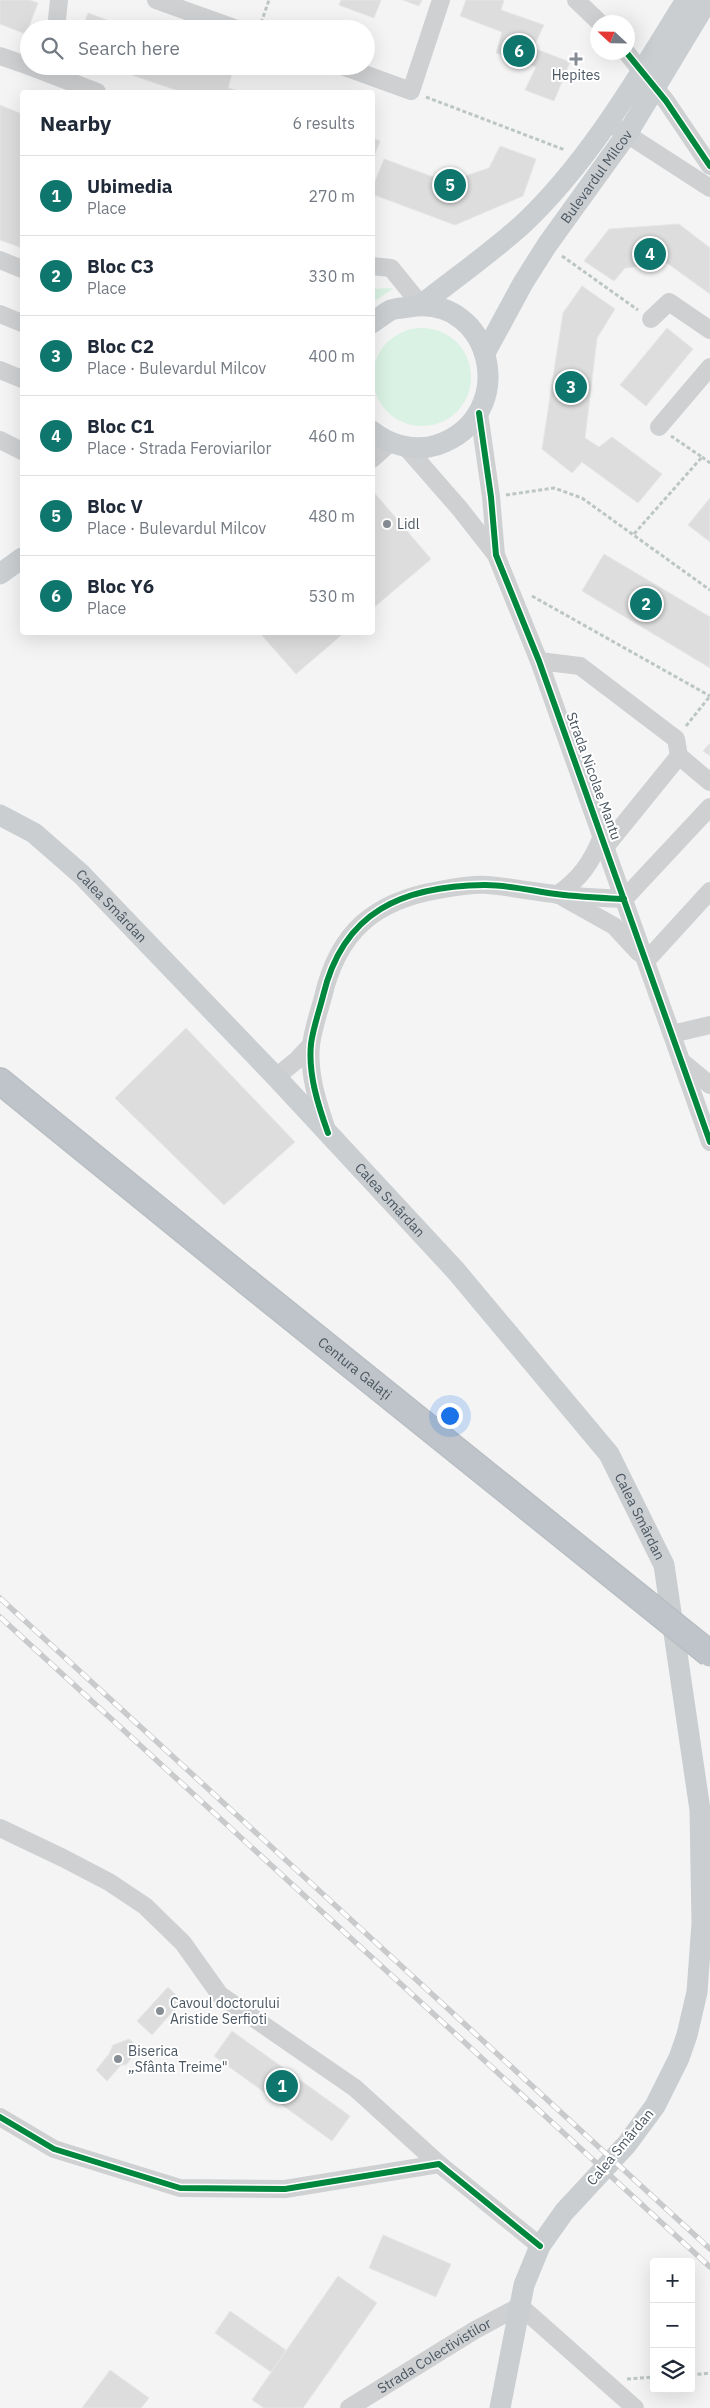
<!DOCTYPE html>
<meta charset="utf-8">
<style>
:root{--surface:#fff;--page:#f6f6f7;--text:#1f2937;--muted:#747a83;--line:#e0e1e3;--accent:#0f766e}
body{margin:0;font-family:"IBM Plex Sans",sans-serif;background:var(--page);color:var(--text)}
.controls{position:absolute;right:15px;bottom:15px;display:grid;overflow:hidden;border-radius:5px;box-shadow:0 5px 20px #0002}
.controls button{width:45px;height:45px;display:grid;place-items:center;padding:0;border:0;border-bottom:1px solid var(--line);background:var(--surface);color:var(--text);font:25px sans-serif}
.compass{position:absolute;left:590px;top:15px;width:45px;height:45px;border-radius:50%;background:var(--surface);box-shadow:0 5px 20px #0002;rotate:292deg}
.you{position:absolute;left:449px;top:1415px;width:18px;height:18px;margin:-12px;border:4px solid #fff;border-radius:50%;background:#1a73e8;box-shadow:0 0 0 8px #1a73e833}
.badge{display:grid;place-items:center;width:32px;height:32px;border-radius:50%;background:var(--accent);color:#fff;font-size:16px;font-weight:700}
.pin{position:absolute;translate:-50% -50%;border:2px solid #fff;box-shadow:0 1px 5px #0006}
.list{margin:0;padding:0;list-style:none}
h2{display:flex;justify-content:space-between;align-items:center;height:65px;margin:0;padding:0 20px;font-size:21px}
h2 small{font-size:16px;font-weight:400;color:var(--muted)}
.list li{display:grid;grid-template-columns:32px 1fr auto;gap:15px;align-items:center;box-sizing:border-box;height:80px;padding:0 20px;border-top:1px solid var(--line)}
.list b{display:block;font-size:19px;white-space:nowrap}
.list p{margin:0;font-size:16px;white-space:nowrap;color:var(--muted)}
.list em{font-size:16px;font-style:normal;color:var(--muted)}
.icon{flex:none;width:28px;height:28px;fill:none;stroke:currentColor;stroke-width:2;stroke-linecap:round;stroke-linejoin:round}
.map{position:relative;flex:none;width:710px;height:2408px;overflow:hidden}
.search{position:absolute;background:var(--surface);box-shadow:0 5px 20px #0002;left:20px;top:20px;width:355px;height:55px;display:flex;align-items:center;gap:12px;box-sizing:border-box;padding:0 18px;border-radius:28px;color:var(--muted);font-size:19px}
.panel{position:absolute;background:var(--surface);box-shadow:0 5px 20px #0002;left:20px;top:90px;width:355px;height:545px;border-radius:5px}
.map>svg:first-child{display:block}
.green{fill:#d9f2e3}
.building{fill:#ddddde;stroke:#e5e6e7}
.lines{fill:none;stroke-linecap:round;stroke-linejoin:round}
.highway-casing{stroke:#b9bec3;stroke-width:28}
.path{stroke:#bcc7c4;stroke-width:3;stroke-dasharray:4 2.5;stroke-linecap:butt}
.minor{stroke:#ced0d2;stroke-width:18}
.major{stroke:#caced1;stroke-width:21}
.highway{stroke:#bec4c9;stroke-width:25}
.rail-casing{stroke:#c9cacc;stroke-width:5.5}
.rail{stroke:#fff;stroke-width:4;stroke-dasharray:11;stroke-linecap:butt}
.highway-bridge-casing{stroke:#b9bec3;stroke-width:28;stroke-linecap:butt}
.highway-bridge{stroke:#bec4c9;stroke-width:25}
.cycleway-casing{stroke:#fff;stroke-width:9}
.cycleway{stroke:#00873e;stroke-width:6}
.poi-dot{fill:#868d94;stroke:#fff;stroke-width:2}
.labels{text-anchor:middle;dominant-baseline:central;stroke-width:4;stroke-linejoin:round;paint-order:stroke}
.poi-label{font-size:14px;fill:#4a5661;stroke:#fff;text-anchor:start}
.street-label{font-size:14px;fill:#4a5661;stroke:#fff}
</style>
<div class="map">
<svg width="710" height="2408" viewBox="0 0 710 2408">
<rect width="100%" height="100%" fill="#f4f4f4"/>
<!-- green -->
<g class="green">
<path d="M390,288L393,289L373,302V289Z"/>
<circle cx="422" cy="377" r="49"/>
</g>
<!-- building -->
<g class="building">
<path d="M0,0H29L38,3L26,34L0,24Z"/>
<path d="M341,0H381L374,18L339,5Z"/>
<path d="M403,0H422L419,6Z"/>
<path d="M466,0H504L501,10L544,25L533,48L570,62L554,101L525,90L536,67L496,53L502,32L460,16Z"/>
<path d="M88,13L131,29H82Z"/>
<path d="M105,66H234L228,88L242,92H182Z"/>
<path d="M0,105L22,114V248L0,240Z"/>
<path d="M372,138L380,141L372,161Z"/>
<path d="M500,146L536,159L523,196L455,225L372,194V189L384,159L447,182L489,168Z"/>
<path d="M679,224L710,248V294L667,263L625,268L614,281L584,261L609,229Z"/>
<path d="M582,286L615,309L597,338L585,438L599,447L612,437L662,474L638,503L582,462L572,473L542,449L563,313Z"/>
<path d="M667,328L693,349L646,406L620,385Z"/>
<path d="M372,490L431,559L372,609Z"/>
<path d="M710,498V542L688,525Z"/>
<path d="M604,554L710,617V668L582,591Z"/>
<path d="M259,632H345L296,674Z"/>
<path d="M710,743V756L703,751Z"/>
<path d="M186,1028L295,1142L224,1205L115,1098Z"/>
<path d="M168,1987L182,2001L152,2035L137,2021Z"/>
<path d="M232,2031L350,2116L332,2141L214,2056Z"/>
<path d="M129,2039L135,2044L130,2060L126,2065H121L107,2081L96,2070L109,2054L113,2045Z"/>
<path d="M383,2235L451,2264L436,2297L369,2268Z"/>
<path d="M338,2276L377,2303L303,2408H264L252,2400Z"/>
<path d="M230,2311L286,2350L271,2372L215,2333Z"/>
<path d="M110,2370L149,2398L141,2408H82Z"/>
</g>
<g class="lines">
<defs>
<path id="highway" d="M0,1081L245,1280"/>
</defs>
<!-- highway casing -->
<use href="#highway" class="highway-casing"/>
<!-- path -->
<g class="path">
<path d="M259,29L269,0"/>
<path d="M426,97L565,150"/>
<path d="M562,256L638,310"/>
<path d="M702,457L710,463"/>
<path d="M506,495L554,488L582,498L710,590"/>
<path d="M634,534L702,457L671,436"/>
<path d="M532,596L710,696"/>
<path d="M686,726L710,696"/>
<path d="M691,2375L710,2373"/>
<path d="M627,2379L654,2377"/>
</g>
<!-- minor -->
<g class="minor">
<path d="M156,0L237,29"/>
<path d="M576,0L599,22"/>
<path d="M56,29L59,0"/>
<path d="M626,52L666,101L710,166"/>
<path d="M0,56L29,66"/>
<path d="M29,66L97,92"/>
<path d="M342,66L411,91L441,0"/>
<path d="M608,122L710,188"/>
<path d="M0,260L22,269"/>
<path d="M372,266L391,268L421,305"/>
<path d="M0,314L22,323"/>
<path d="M651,319L669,302L710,330"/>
<path d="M0,370L22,379"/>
<path d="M479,413L491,497L496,555L539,661L710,1142"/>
<path d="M659,427L710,367"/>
<path d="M0,440L22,451"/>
<path d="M405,446L460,509L496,555"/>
<path d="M372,459L391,442"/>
<path d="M539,661L580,666L676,739L679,756L710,782"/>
<path d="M606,846L679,756"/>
<path d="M557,895C580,879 592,862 602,836"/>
<path d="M564,898L614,926L639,953"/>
<path d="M624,899L710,807"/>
<path d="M646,961L710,891"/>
<path d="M672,1034L710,1025"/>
<path d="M681,1061L710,1085"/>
<path d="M276,1077L297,1060L311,1045"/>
<path d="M327,1130C318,1103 308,1074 311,1045C313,1029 319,1012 323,997C338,932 374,901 439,890C455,887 472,884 488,885C511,887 533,892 556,894C579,897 602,898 624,899"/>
<path d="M0,1828L63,1858L109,1882L145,1906L183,1943L220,1995L355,2088L439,2164L540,2246"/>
<path d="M0,2117L54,2149L180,2188L285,2189L439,2164"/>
<path id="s1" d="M349,2408L475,2330L520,2306L635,2408"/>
</g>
<!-- major -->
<g class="major">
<path d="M421,305C455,278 491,253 523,224C589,162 638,77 686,0"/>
<path d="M372,323C378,319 385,313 391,310C397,308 404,308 410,307C492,293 522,416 437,445C415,452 389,445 372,431"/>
<path id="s2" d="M485,353L523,283L547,245L627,134L708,0"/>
<path d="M0,574L22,558"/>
<path id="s3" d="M0,815L34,833L81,874L276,1077L456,1271L609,1454L664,1565L700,1810L702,1923L697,1992L687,2035L679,2058L655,2106L627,2144L564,2212L540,2246L524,2285L500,2408"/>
</g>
<!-- highway -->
<use href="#highway" class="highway"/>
<defs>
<g id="rail">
<path d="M0,1598L710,2249"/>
<path d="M0,1617L710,2267"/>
</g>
</defs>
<!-- rail casing -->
<use href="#rail" class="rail-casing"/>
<!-- rail -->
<use href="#rail" class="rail"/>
<defs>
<g id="highway-bridge">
<path id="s4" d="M245,1280L710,1654"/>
</g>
</defs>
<!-- highway-bridge casing -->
<use href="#highway-bridge" class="highway-bridge-casing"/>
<!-- highway-bridge -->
<use href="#highway-bridge" class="highway-bridge"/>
<defs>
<g id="cycleway">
<path d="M626,52L666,101L710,166"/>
<path d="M479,413L491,497L496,555L539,661L710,1142"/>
<path d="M328,1133C318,1105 308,1074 311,1044C313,1028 319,1012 323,996C343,911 403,886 485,885C509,885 533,891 556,894C579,897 602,898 624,899"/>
<path d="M0,2117L54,2149L180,2188L285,2189L439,2164L540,2246"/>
</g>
</defs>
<!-- cycleway casing -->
<use href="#cycleway" class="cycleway-casing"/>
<!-- cycleway -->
<use href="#cycleway" class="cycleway"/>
</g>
<!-- markers -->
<g class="poi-dot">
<path d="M573.5 51.5h5v5h5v5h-5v5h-5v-5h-5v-5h5z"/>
<circle cx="387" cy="524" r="5"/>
<circle cx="160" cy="2011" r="5"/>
<circle cx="118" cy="2059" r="5"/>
</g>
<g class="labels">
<!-- poi labels -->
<g class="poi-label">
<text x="576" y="75" text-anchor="middle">Hepites</text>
<text x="397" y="524">Lidl</text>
<text x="170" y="2003">Cavoul doctorului<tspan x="170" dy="16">Aristide Serfioti</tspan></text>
<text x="128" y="2051">Biserica<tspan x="128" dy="16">„Sfânta Treime"</tspan></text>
</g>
<!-- street labels -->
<g class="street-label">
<text stroke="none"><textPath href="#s2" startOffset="209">Bulevardul Milcov</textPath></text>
<text transform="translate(594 776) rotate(70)">Strada Nicolae Mantu</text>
<text stroke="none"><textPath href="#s3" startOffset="145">Calea Smârdan</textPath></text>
<text stroke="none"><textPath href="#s3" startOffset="550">Calea Smârdan</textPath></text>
<text stroke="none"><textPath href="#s4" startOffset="141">Centura Galați</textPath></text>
<text stroke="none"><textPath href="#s3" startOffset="955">Calea Smârdan</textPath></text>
<text transform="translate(620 2147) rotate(-50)">Calea Smârdan</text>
<text stroke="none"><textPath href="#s1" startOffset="100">Strada Colectivistilor</textPath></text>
</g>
</g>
</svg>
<div class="controls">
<button>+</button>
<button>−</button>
<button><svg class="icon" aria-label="layers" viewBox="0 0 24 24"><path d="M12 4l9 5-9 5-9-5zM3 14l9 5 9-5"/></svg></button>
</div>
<svg class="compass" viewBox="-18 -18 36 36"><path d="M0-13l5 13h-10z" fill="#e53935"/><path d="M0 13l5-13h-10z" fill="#747a83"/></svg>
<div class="you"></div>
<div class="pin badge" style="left:282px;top:2086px">1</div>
<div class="pin badge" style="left:646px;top:604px">2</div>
<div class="pin badge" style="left:571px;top:387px">3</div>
<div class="pin badge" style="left:650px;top:254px">4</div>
<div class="pin badge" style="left:450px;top:185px">5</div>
<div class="pin badge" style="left:519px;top:51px">6</div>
<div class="search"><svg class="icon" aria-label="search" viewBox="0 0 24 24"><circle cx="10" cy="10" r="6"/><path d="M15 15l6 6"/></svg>Search here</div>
<section class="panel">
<h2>Nearby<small>6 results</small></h2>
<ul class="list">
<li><span class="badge">1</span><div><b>Ubimedia</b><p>Place</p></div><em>270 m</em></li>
<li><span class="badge">2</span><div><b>Bloc C3</b><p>Place</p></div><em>330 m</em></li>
<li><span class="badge">3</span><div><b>Bloc C2</b><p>Place · Bulevardul Milcov</p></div><em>400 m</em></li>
<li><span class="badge">4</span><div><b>Bloc C1</b><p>Place · Strada Feroviarilor</p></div><em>460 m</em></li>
<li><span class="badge">5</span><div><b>Bloc V</b><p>Place · Bulevardul Milcov</p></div><em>480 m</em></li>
<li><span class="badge">6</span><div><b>Bloc Y6</b><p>Place</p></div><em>530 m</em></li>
</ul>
</section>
</div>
